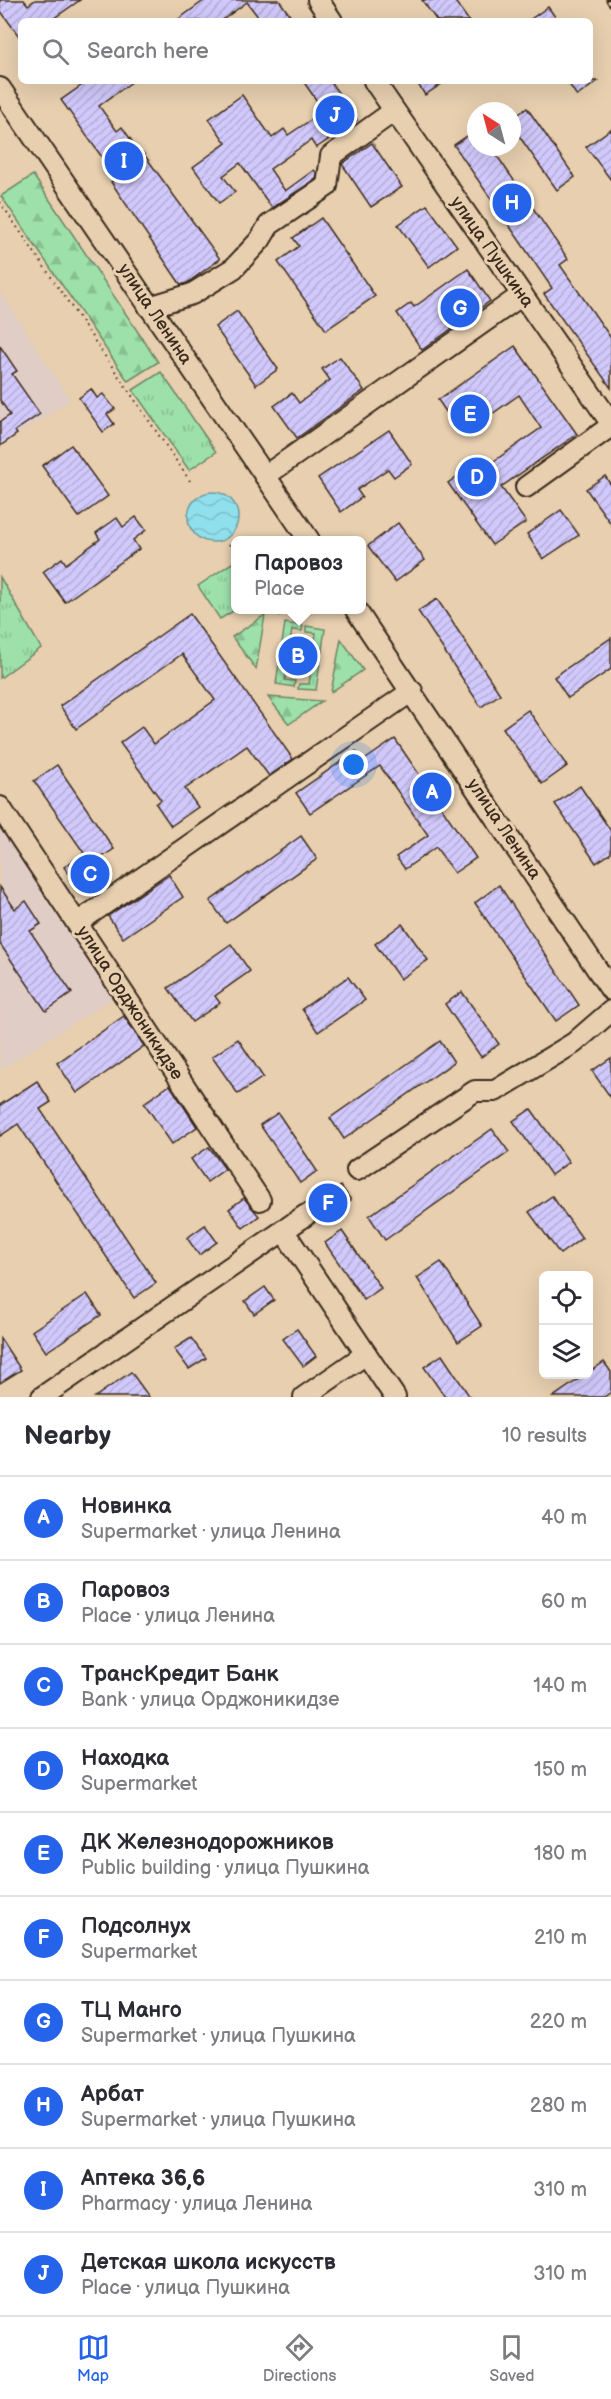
<!DOCTYPE html>
<meta charset="utf-8">
<style>
:root{--surface:#fff;--page:#f2f2f3;--text:#2b2b33;--muted:#7c7c81;--line:#e1e1e2;--accent:#2563eb}
body{margin:0;font-family:"Balsamiq Sans",sans-serif;background:var(--page);color:var(--text)}
.controls{position:absolute;right:18px;bottom:18px;display:grid;overflow:hidden;border-radius:9px;box-shadow:0 6px 24px #0002}
.controls button{width:54px;height:54px;display:grid;place-items:center;padding:0;border:0;border-bottom:2px solid var(--line);background:var(--surface);color:var(--text);font:30px sans-serif}
.compass{position:absolute;left:467px;top:102px;width:54px;height:54px;border-radius:50%;background:var(--surface);box-shadow:0 6px 24px #0002;rotate:324deg}
.you{position:absolute;left:354px;top:765px;width:21px;height:21px;margin:-15px;border:4px solid #fff;border-radius:50%;background:#1a73e8;box-shadow:0 0 0 9px #1a73e833}
.badge{display:grid;place-items:center;width:39px;height:39px;border-radius:50%;background:var(--accent);color:#fff;font-size:20px;font-weight:700}
.pin{position:absolute;translate:-50% -50%;border:3px solid #fff;box-shadow:0 2px 6px #0006}
.popup{position:absolute;left:231px;top:536px;width:135px;height:78px;box-sizing:border-box;display:grid;place-content:center;border-radius:9px;background:var(--surface);filter:drop-shadow(0 2px 4px #0005);font-size:20px;white-space:nowrap;color:var(--muted)}
.popup b{font-size:22px;color:var(--text)}
.popup::after{content:'';position:absolute;left:50%;top:100%;margin-left:-12px;border:12px solid transparent;border-top-color:var(--surface)}
.list{margin:0;padding:0;list-style:none}
h2{display:flex;justify-content:space-between;align-items:center;height:78px;margin:0;padding:0 24px;font-size:26px}
h2 small{font-size:20px;font-weight:400;color:var(--muted)}
.list li{display:grid;grid-template-columns:39px 1fr auto;gap:18px;align-items:center;box-sizing:border-box;height:84px;padding:0 24px;border-top:2px solid var(--line)}
.list b{display:block;font-size:22px;white-space:nowrap}
.list p{margin:0;font-size:20px;white-space:nowrap;color:var(--muted)}
.list em{font-size:20px;font-style:normal;color:var(--muted)}
.icon{flex:none;width:33px;height:33px;fill:none;stroke:currentColor;stroke-width:2;stroke-linecap:round;stroke-linejoin:round}
.map{position:relative;flex:none;width:611px;height:1397px;overflow:hidden}
.search{position:absolute;background:var(--surface);box-shadow:0 6px 24px #0002;left:18px;right:18px;top:18px;height:66px;display:flex;align-items:center;gap:15px;box-sizing:border-box;padding:0 21px;border-radius:9px;color:var(--muted);font-size:22px}
.sheet{height:918px;background:var(--surface)}
nav{display:flex;justify-content:space-around;align-items:center;box-sizing:border-box;height:84px;border-top:2px solid var(--line);background:var(--surface);font-size:16px;color:var(--muted)}
nav a{display:grid;justify-items:center;gap:3px}
nav .on{color:var(--accent)}
.map>svg:first-child{display:block}
.built{fill:#e0cdc6}
.grass{fill:url(#grass-tufts);stroke:#6c8564;stroke-width:1.5}
.forest{fill:url(#forest-firs);stroke:#6c8564;stroke-width:1.5}
.water{fill:url(#water-waves);stroke:#6d979a;stroke-width:1.5}
.building{fill:url(#building-hatch);stroke:#3b2a1e;stroke-width:1.5}
.lines{fill:none;stroke-linecap:round;stroke-linejoin:round}
.minor-casing{stroke:#3b2a1e;stroke-width:24}
.path{stroke:#3b2a1e;stroke-width:2;stroke-dasharray:1.5 4.5;stroke-linecap:butt}
.minor{stroke:#e7cfaf;stroke-width:20}
.rail-casing{stroke:#3b2a1e;stroke-width:7}
.rail{stroke:#e7cfaf;stroke-width:4.5;stroke-dasharray:14;stroke-linecap:butt}
.labels{text-anchor:middle;dominant-baseline:central;stroke-width:6;stroke-linejoin:round;paint-order:stroke}
.street-label{font-size:18px;fill:#3b2a1e;stroke:#e7cfaf}
</style>
<div class="map">
<svg width="611" height="1397" viewBox="0 0 611 1397">
<defs>
<pattern id="grass-tufts" width="24" height="20" patternUnits="userSpaceOnUse" patternTransform="scale(1.5)"><rect width="24" height="20" fill="#9de0aa"/><path d="M3 7l-1-3M5 7V3M7 7l1-3M15 17l-1-3M17 17v-4M19 17l1-3" fill="none" stroke="#88c092"/></pattern>
<pattern id="forest-firs" width="22" height="20" patternUnits="userSpaceOnUse" patternTransform="scale(1.5)"><rect width="22" height="20" fill="#9de0aa"/><path d="M5 1l3.5 6h-7zM16 11l3.5 6h-7z" fill="#88c092"/></pattern>
<pattern id="water-waves" width="16" height="10" patternUnits="userSpaceOnUse" patternTransform="scale(1.5)"><rect width="16" height="10" fill="#8fdfec"/><path d="M0 5q4-4 8 0t8 0" fill="none" stroke="#7cc0ca"/></pattern>
<pattern id="building-hatch" width="6" height="6" patternUnits="userSpaceOnUse" patternTransform="scale(1.5)"><rect width="6" height="6" fill="#d1c9fb"/><path d="M-1 1l2-2M0 6l6-6M5 7l2-2" fill="none" stroke="#b4add7"/></pattern>
</defs>
<rect width="100%" height="100%" fill="#e7cfaf"/>
<filter id="ink" filterUnits="userSpaceOnUse"><feTurbulence type="fractalNoise" baseFrequency=".0167" numOctaves="2"/><feDisplacementMap in="SourceGraphic" scale="12" xChannelSelector="R" yChannelSelector="G"/><feConvolveMatrix kernelMatrix="1 2 1 2 8 2 1 2 1" color-interpolation-filters="sRGB"/></filter>
<g filter="url(#ink)">
<!-- built -->
<g class="built">
<path d="M0,291L70,400L0,447Z"/>
<path d="M0,825L116,996L0,1070Z"/>
</g>
<!-- grass -->
<g class="grass">
<path d="M161,372L216,452L189,470L133,390Z"/>
<path d="M232,563L235,566V610L220,619L198,586Z"/>
<path d="M0,577L41,648L0,678Z"/>
<path d="M285,623L303,626L302,631L292,630L285,680L295,681L294,687L276,684Z"/>
<path d="M306,626L325,629L316,690L298,689L299,684H309L316,633L306,632Z"/>
</g>
<!-- forest -->
<g class="forest">
<path d="M33,175L158,362L128,381L1,196Z"/>
<path d="M265,615L256,669L232,637Z"/>
<path d="M341,639L363,670L331,692Z"/>
<path d="M268,697L322,701L289,724Z"/>
</g>
<!-- water -->
<circle class="water" cx="213" cy="517" r="25"/>
<!-- building -->
<g class="building">
<path d="M0,0H24L28,5L35,0H80L50,21H21V39L0,10Z"/>
<path d="M205,0H279L294,21H261L247,2L221,21H176Z"/>
<path d="M422,0H454L469,21H437Z"/>
<path d="M548,7L558,21H528Z"/>
<path d="M88,81H133L99,106L117,131L122,127L141,154L143,153L220,259L187,283L181,285L111,182L117,178L61,100Z"/>
<path d="M303,81H330L357,120L316,148L311,140L270,169L285,191L314,170L317,173L316,179L272,208L240,163L223,176L235,192L219,203L193,167L226,143L209,119L242,95L272,138L284,129L288,135L324,111Z"/>
<path d="M416,81H446L425,95Z"/>
<path d="M567,81H598L577,96Z"/>
<path d="M527,108L575,177L557,190L512,126V119Z"/>
<path d="M611,129V180L586,147Z"/>
<path d="M476,130V147H491L568,259L560,265L611,338V388L544,294L552,288L454,145Z"/>
<path d="M372,143L402,187L371,207L342,164Z"/>
<path d="M427,205L457,246L429,267L398,225Z"/>
<path d="M321,218L375,296L326,330L278,262L299,246L293,238Z"/>
<path d="M468,269L490,301L422,350L397,313L411,303L414,307Z"/>
<path d="M237,311L278,369L256,385L215,327Z"/>
<path d="M0,346L17,371L12,374L40,414L15,431L17,434L0,446V422L10,415L0,400Z"/>
<path d="M515,346L577,434L501,487L526,522L492,545L448,483L482,459L487,466L541,428L519,395L462,435L438,400Z"/>
<path d="M340,357L364,390L297,438L274,406L292,393L299,403L330,380L322,369Z"/>
<path d="M91,389L97,398L103,394L115,409L107,414L114,424L103,432L79,398Z"/>
<path d="M389,430L412,464L394,477L388,469L357,490L362,497L341,512L318,478Z"/>
<path d="M71,445L108,496L79,517L42,466Z"/>
<path d="M605,476L611,485V524L586,489Z"/>
<path d="M561,510L579,535L543,559L527,534Z"/>
<path d="M136,517L146,530L133,540L139,549L65,602L43,572L62,558L66,564L100,539L96,533L117,518L123,527Z"/>
<path d="M398,523L425,560L395,582L368,546Z"/>
<path d="M437,599L500,694L481,707L418,611Z"/>
<path d="M190,614L293,759L269,776L247,746L185,789L198,807L171,826L156,804L161,800L120,743L142,727L154,744L215,700L182,654L76,729L60,706Z"/>
<path d="M611,638V669L568,698L554,677Z"/>
<path d="M528,710L567,766L542,784L503,728Z"/>
<path d="M395,739L476,858L454,873L436,847L405,869L396,857L428,835L380,766L310,813L296,793L356,751L363,761Z"/>
<path d="M57,765L114,849L102,857L112,872L82,893L64,867L84,853L34,781Z"/>
<path d="M580,786L611,831V853L596,863L555,804Z"/>
<path d="M301,836L317,859L226,923L210,901Z"/>
<path d="M169,875L183,897L123,938L108,916Z"/>
<path d="M499,885L579,1005L556,1021L475,903Z"/>
<path d="M0,887L15,909L26,901L41,924L30,931L72,993L46,1011L0,944Z"/>
<path d="M402,924L428,960L400,979L375,944Z"/>
<path d="M231,944L250,971L215,996L220,1003L192,1022L168,988Z"/>
<path d="M348,977L365,1000L318,1032L302,1009Z"/>
<path d="M462,992L499,1044L481,1057L445,1004Z"/>
<path d="M124,1016L144,1046L77,1093L57,1063Z"/>
<path d="M238,1039L263,1077L238,1094L212,1057Z"/>
<path d="M440,1041L454,1062L344,1139L330,1118Z"/>
<path d="M611,1058V1098L592,1071Z"/>
<path d="M37,1081L51,1102L40,1109L156,1283L134,1298L18,1124L0,1136V1105Z"/>
<path d="M170,1085L197,1127L172,1144L144,1103Z"/>
<path d="M531,1109L569,1162L551,1175L513,1121Z"/>
<path d="M278,1113L317,1171L300,1183L260,1125Z"/>
<path d="M492,1129L509,1152L385,1240L369,1216Z"/>
<path d="M209,1147L225,1169L207,1182L191,1159Z"/>
<path d="M341,1186L351,1200L328,1215L319,1202Z"/>
<path d="M552,1196L582,1238L560,1254L529,1212Z"/>
<path d="M244,1198L259,1216L243,1228L229,1209Z"/>
<path d="M205,1225L217,1242L199,1255L187,1238Z"/>
<path d="M342,1231L381,1288L364,1300L325,1243Z"/>
<path d="M441,1262L482,1326L458,1342L417,1278Z"/>
<path d="M265,1287L274,1300L254,1314L245,1301Z"/>
<path d="M87,1294L101,1315L46,1352L32,1331Z"/>
<path d="M297,1329L316,1356L303,1366L283,1339Z"/>
<path d="M0,1338L21,1370L0,1383Z"/>
<path d="M191,1338L206,1358L189,1369L174,1349Z"/>
<path d="M442,1355L470,1397H445L424,1367Z"/>
<path d="M604,1362L611,1372V1392L604,1397H553Z"/>
<path d="M131,1372L149,1397H95Z"/>
</g>
<g class="lines">
<defs>
<g id="minor">
<path d="M318,0L332,21"/>
<path d="M374,81L611,423"/>
<path d="M0,88L309,540"/>
<path d="M149,307L192,294L234,268L260,240L269,225L327,186L331,156L394,111"/>
<path d="M265,476L522,295"/>
<path d="M526,487L611,426"/>
<path d="M356,610L611,990"/>
<path d="M0,807L260,1200"/>
<path d="M77,923L412,691"/>
<path d="M357,1170L475,1091H495L574,1043L611,1011"/>
<path d="M283,1230L395,1397"/>
<path d="M42,1397L306,1215"/>
<path d="M304,1397L366,1354"/>
</g>
</defs>
<!-- minor casing -->
<use href="#minor" class="minor-casing"/>
<!-- path -->
<g class="path">
<path d="M0,202L190,481"/>
<path d="M229,544L235,552"/>
<path d="M275,610L282,619"/>
</g>
<!-- minor -->
<use href="#minor" class="minor"/>
<defs>
<path id="rail" d="M609,0L611,3"/>
</defs>
<!-- rail casing -->
<use href="#rail" class="rail-casing"/>
<!-- rail -->
<use href="#rail" class="rail"/>
</g>
</g>
<g class="labels">
<!-- street labels -->
<g class="street-label">
<text transform="translate(492 252) rotate(55)">улица Пушкина</text>
<text transform="translate(155 314) rotate(56)">улица Ленина</text>
<text transform="translate(504 829) rotate(56)">улица Ленина</text>
<text transform="translate(130 1003) rotate(57)">улица Орджоникидзе</text>
</g>
</g>
</svg>
<div class="controls">
<button><svg class="icon" aria-label="locate" viewBox="0 0 24 24"><circle cx="12" cy="12" r="6"/><path d="M12 2v4M12 18v4M2 12h4M18 12h4"/></svg></button>
<button><svg class="icon" aria-label="layers" viewBox="0 0 24 24"><path d="M12 4l9 5-9 5-9-5zM3 14l9 5 9-5"/></svg></button>
</div>
<svg class="compass" viewBox="-18 -18 36 36"><path d="M0-13l5 13h-10z" fill="#e53935"/><path d="M0 13l5-13h-10z" fill="#7c7c81"/></svg>
<div class="you"></div>
<div class="pin badge" style="left:432px;top:792px">A</div>
<div class="pin badge" style="left:298px;top:656px">B</div>
<div class="popup"><b>Паровоз</b>Place</div>
<div class="pin badge" style="left:90px;top:874px">C</div>
<div class="pin badge" style="left:477px;top:477px">D</div>
<div class="pin badge" style="left:470px;top:414px">E</div>
<div class="pin badge" style="left:328px;top:1203px">F</div>
<div class="pin badge" style="left:460px;top:308px">G</div>
<div class="pin badge" style="left:512px;top:203px">H</div>
<div class="pin badge" style="left:124px;top:161px">I</div>
<div class="pin badge" style="left:335px;top:115px">J</div>
<div class="search"><svg class="icon" aria-label="search" viewBox="0 0 24 24"><circle cx="10" cy="10" r="6"/><path d="M15 15l6 6"/></svg>Search here</div>
</div>
<section class="sheet">
<h2>Nearby<small>10 results</small></h2>
<ul class="list">
<li><span class="badge">A</span><div><b>Новинка</b><p>Supermarket · улица Ленина</p></div><em>40 m</em></li>
<li><span class="badge">B</span><div><b>Паровоз</b><p>Place · улица Ленина</p></div><em>60 m</em></li>
<li><span class="badge">C</span><div><b>ТрансКредит Банк</b><p>Bank · улица Орджоникидзе</p></div><em>140 m</em></li>
<li><span class="badge">D</span><div><b>Находка</b><p>Supermarket</p></div><em>150 m</em></li>
<li><span class="badge">E</span><div><b>ДК Железнодорожников</b><p>Public building · улица Пушкина</p></div><em>180 m</em></li>
<li><span class="badge">F</span><div><b>Подсолнух</b><p>Supermarket</p></div><em>210 m</em></li>
<li><span class="badge">G</span><div><b>ТЦ Манго</b><p>Supermarket · улица Пушкина</p></div><em>220 m</em></li>
<li><span class="badge">H</span><div><b>Арбат</b><p>Supermarket · улица Пушкина</p></div><em>280 m</em></li>
<li><span class="badge">I</span><div><b>Аптека 36,6</b><p>Pharmacy · улица Ленина</p></div><em>310 m</em></li>
<li><span class="badge">J</span><div><b>Детская школа искусств</b><p>Place · улица Пушкина</p></div><em>310 m</em></li>
</ul>
</section>
<nav>
<a class="on"><svg class="icon" aria-label="map" viewBox="0 0 24 24"><path d="M3 6l6-2 6 2 6-2v14l-6 2-6-2-6 2zM9 4v14M15 6v14"/></svg>Map</a>
<a><svg class="icon" aria-label="directions" viewBox="0 0 24 24"><path d="M12 3l9 9-9 9-9-9zM9 14v-3h6M13 9l2 2-2 2"/></svg>Directions</a>
<a><svg class="icon" aria-label="saved" viewBox="0 0 24 24"><path d="M7 4h10v16l-5-4-5 4z"/></svg>Saved</a>
</nav>
